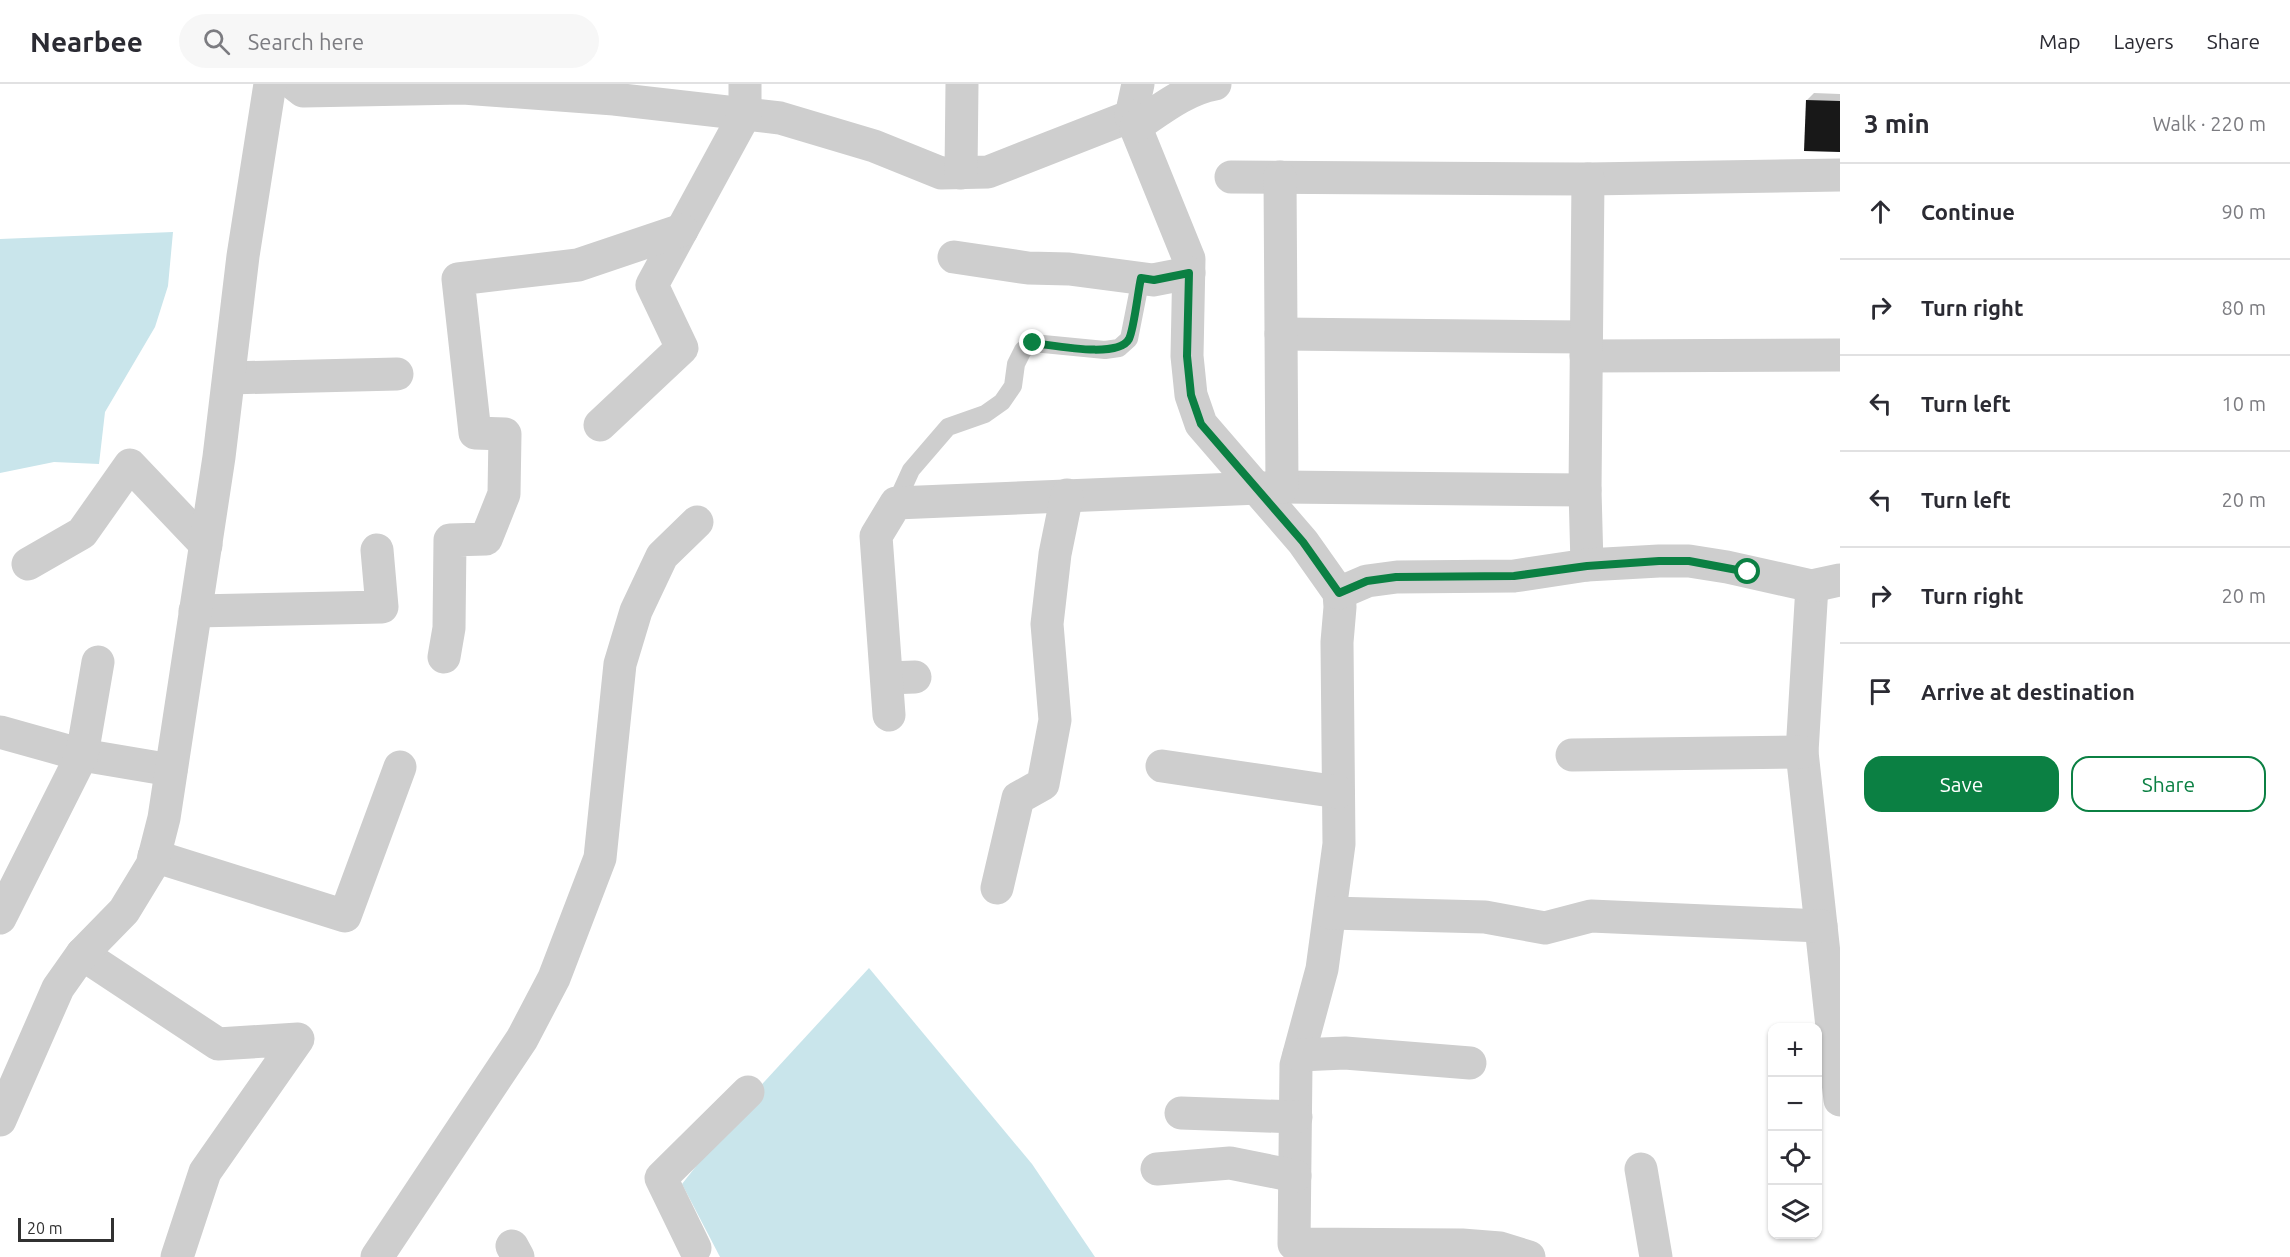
<!DOCTYPE html>
<meta charset="utf-8">
<style>
:root{--surface:#fff;--page:#f7f7f7;--text:#2b2b33;--muted:#7c7c81;--line:#e1e1e2;--accent:#0b8043}
body{margin:0;font-family:Ubuntu,sans-serif;background:var(--page);color:var(--text)}
.controls{position:absolute;right:18px;bottom:18px;display:grid;overflow:hidden;border-radius:12px;box-shadow:0 2px 4px #0004}
.controls button{width:54px;height:54px;display:grid;place-items:center;padding:0;border:0;border-bottom:2px solid var(--line);background:var(--surface);color:var(--text);font:30px sans-serif}
.scale{position:absolute;left:18px;bottom:15px;width:96px;box-sizing:border-box;padding-left:6px;border:3px solid #313131;border-top:0;font-size:16px;line-height:21px;white-space:nowrap;color:#313131;-webkit-text-stroke:4px #fff;paint-order:stroke}
.stop{position:absolute;width:18px;height:18px;margin:-14px;border:4px solid #0b8043;border-radius:50%;background:#fff}
.stop.end{background:#0b8043;border-color:#fff;box-shadow:0 2px 6px #0008}
.list{margin:0;padding:0;list-style:none}
h2{display:flex;justify-content:space-between;align-items:center;height:78px;margin:0;padding:0 24px;font-size:26px}
h2 small{font-size:20px;font-weight:400;color:var(--muted)}
.list li{display:grid;grid-template-columns:39px 1fr auto;gap:18px;align-items:center;box-sizing:border-box;height:96px;padding:0 24px;border-top:2px solid var(--line)}
.list b{display:block;font-size:22px;white-space:nowrap}
.list em{font-size:20px;font-style:normal;color:var(--muted)}
.actions{display:flex;gap:12px;padding:18px 24px}
.actions a{flex:1;padding:14px 0;border:2px solid var(--accent);border-radius:18px;text-align:center;font-size:21px;color:var(--accent)}
.actions .main{background:var(--accent);color:#fff}
.icon{flex:none;width:33px;height:33px;fill:none;stroke:currentColor;stroke-width:2;stroke-linecap:round;stroke-linejoin:round}
.map{position:relative;flex:none;width:1840px;height:1173px;overflow:hidden}
header{display:flex;align-items:center;gap:36px;box-sizing:border-box;height:84px;padding:0 30px;background:var(--surface);border-bottom:2px solid var(--line)}
header strong{font-size:28px}
nav{display:flex;gap:33px;margin-inline-start:auto;font-size:21px}
.search{width:420px;height:54px;background:var(--page);display:flex;align-items:center;gap:15px;box-sizing:border-box;padding:0 21px;border-radius:33px;color:var(--muted);font-size:22px}
main{display:flex}
aside{flex:1;background:var(--surface)}
.map>svg:first-child{display:block}
.water{fill:#c9e5eb}
.shadow{fill:#0003}
.building{fill:#181818}
.lines{fill:none;stroke-linecap:round;stroke-linejoin:round}
.lane{stroke:#cecece;stroke-width:18}
.street{stroke:#cecece;stroke-width:33}
.route{stroke:#0b8043;stroke-width:8}
</style>
<header>
<strong>Nearbee</strong>
<div class="search"><svg class="icon" aria-label="search" viewBox="0 0 24 24"><circle cx="10" cy="10" r="6"/><path d="M15 15l6 6"/></svg>Search here</div>
<nav><a>Map</a><a>Layers</a><a>Share</a></nav>
</header>
<main>
<div class="map">
<svg width="1840" height="1173" viewBox="0 0 1840 1173">
<rect width="100%" height="100%" fill="#fff"/>
<!-- water -->
<g class="water">
<path d="M173,148L168,202L155,243L105,328L99,380L54,378L0,389V155Z"/>
<path d="M869,884L1032,1080L1095,1173H720L682,1100L753,1010Z"/>
</g>
<!-- shadow -->
<path class="shadow" d="M1814,9L1840,10V67L1807,16Z"/>
<!-- building -->
<path class="building" d="M1806,16L1840,17V68L1804,67Z"/>
<g class="lines">
<!-- lane -->
<path class="lane" d="M896,419L911,386L948,343L985,330L1002,318L1013,302L1016,280L1023,266L1033,259L1105,266L1119,264L1129,255L1141,194"/>
<!-- street -->
<g class="street">
<path d="M294,0L303,7L463,4L614,15L780,34L874,62L941,89L988,88L1131,32L1138,0"/>
<path d="M1131,32L1189,175L1187,272L1191,311L1201,340L1303,458L1339,509L1340,523L1337,558L1339,760L1322,885L1296,981L1294,1160L1462,1161L1500,1164L1529,1173"/>
<path d="M1136,42C1160,26 1186,5 1215,0"/>
<path d="M961,89L962,0"/>
<path d="M1231,93L1588,95L1840,91"/>
<path d="M954,173L1028,184L1069,185L1153,196L1189,189"/>
<path d="M1281,250L1586,253"/>
<path d="M1586,272L1840,271"/>
<path d="M229,294L397,290"/>
<path d="M600,341L682,264L652,201L745,30V0"/>
<path d="M1282,403L1585,406"/>
<path d="M28,480L82,449L130,381L206,461"/>
<path d="M1587,481L1585,406L1588,95"/>
<path d="M1812,502L1802,668L1840,1016"/>
<path d="M1339,509L1367,497L1397,493L1514,492L1587,481L1659,477H1689L1727,483L1812,502L1840,496"/>
<path d="M195,527L382,523L377,466"/>
<path d="M444,573L449,544L450,456L486,455L504,410L505,350L475,349L458,195L578,181L682,146"/>
<path d="M887,594L915,593"/>
<path d="M889,631L876,452L896,419L1282,403L1280,93"/>
<path d="M0,648L82,671L171,686"/>
<path d="M1572,671L1802,668"/>
<path d="M1162,682L1338,708"/>
<path d="M154,772L345,832L400,683"/>
<path d="M997,804L1018,714L1043,700L1055,636L1047,540L1055,470L1067,411"/>
<path d="M1330,829L1485,833L1545,844L1591,832L1821,842"/>
<path d="M0,834L82,671L98,578"/>
<path d="M82,870L218,960L298,955L205,1088L177,1173"/>
<path d="M1299,971L1345,969L1470,979"/>
<path d="M1181,1029L1296,1033"/>
<path d="M0,1036L58,904L82,870L124,827L152,781L164,734L219,373L243,172L270,0"/>
<path d="M1157,1085L1230,1079L1295,1092"/>
<path d="M1641,1085L1656,1173"/>
<path d="M512,1162L518,1173"/>
<path d="M695,1164L661,1094L748,1008"/>
<path d="M377,1173L522,955L554,894L600,774L620,580L636,527L662,472L697,438"/>
</g>
</g>
<g class="lines">
<!-- route -->
<path class="route" d="M1033,259C1053,261 1118,275 1129,255C1134,245 1138,207 1141,194L1154,196L1189,189L1187,272L1191,311L1201,340L1303,458L1339,509L1367,497L1396,493L1514,492L1587,482L1659,477H1689L1748,488"/>
</g>
</svg>
<div class="controls">
<button>+</button>
<button>−</button>
<button><svg class="icon" aria-label="locate" viewBox="0 0 24 24"><circle cx="12" cy="12" r="6"/><path d="M12 2v4M12 18v4M2 12h4M18 12h4"/></svg></button>
<button><svg class="icon" aria-label="layers" viewBox="0 0 24 24"><path d="M12 4l9 5-9 5-9-5zM3 14l9 5 9-5"/></svg></button>
</div>
<div class="scale">20 m</div>
<div class="stop" style="left:1748px;top:488px"></div>
<div class="stop end" style="left:1033px;top:259px"></div>
</div>
<aside>
<h2>3 min<small>Walk · 220 m</small></h2>
<ul class="list">
<li><svg class="icon" aria-label="ahead" viewBox="0 0 24 24"><path d="M12 20V5M6 11l6-6 6 6"/></svg><div><b>Continue</b></div><em>90 m</em></li>
<li><svg class="icon" aria-label="right" viewBox="0 0 24 24"><path d="M7 20v-9h11M14 6l5 5-5 5"/></svg><div><b>Turn right</b></div><em>80 m</em></li>
<li><svg class="icon" aria-label="left" viewBox="0 0 24 24"><path d="M17 20v-9H6M10 6l-5 5 5 5"/></svg><div><b>Turn left</b></div><em>10 m</em></li>
<li><svg class="icon" aria-label="left" viewBox="0 0 24 24"><path d="M17 20v-9H6M10 6l-5 5 5 5"/></svg><div><b>Turn left</b></div><em>20 m</em></li>
<li><svg class="icon" aria-label="right" viewBox="0 0 24 24"><path d="M7 20v-9h11M14 6l5 5-5 5"/></svg><div><b>Turn right</b></div><em>20 m</em></li>
<li><svg class="icon" aria-label="arrive" viewBox="0 0 24 24"><path d="M6 21V4h12l-3 4 3 4H6"/></svg><div><b>Arrive at destination</b></div></li>
</ul>
<div class="actions"><a class="main">Save</a><a>Share</a></div>
</aside>
</main>
